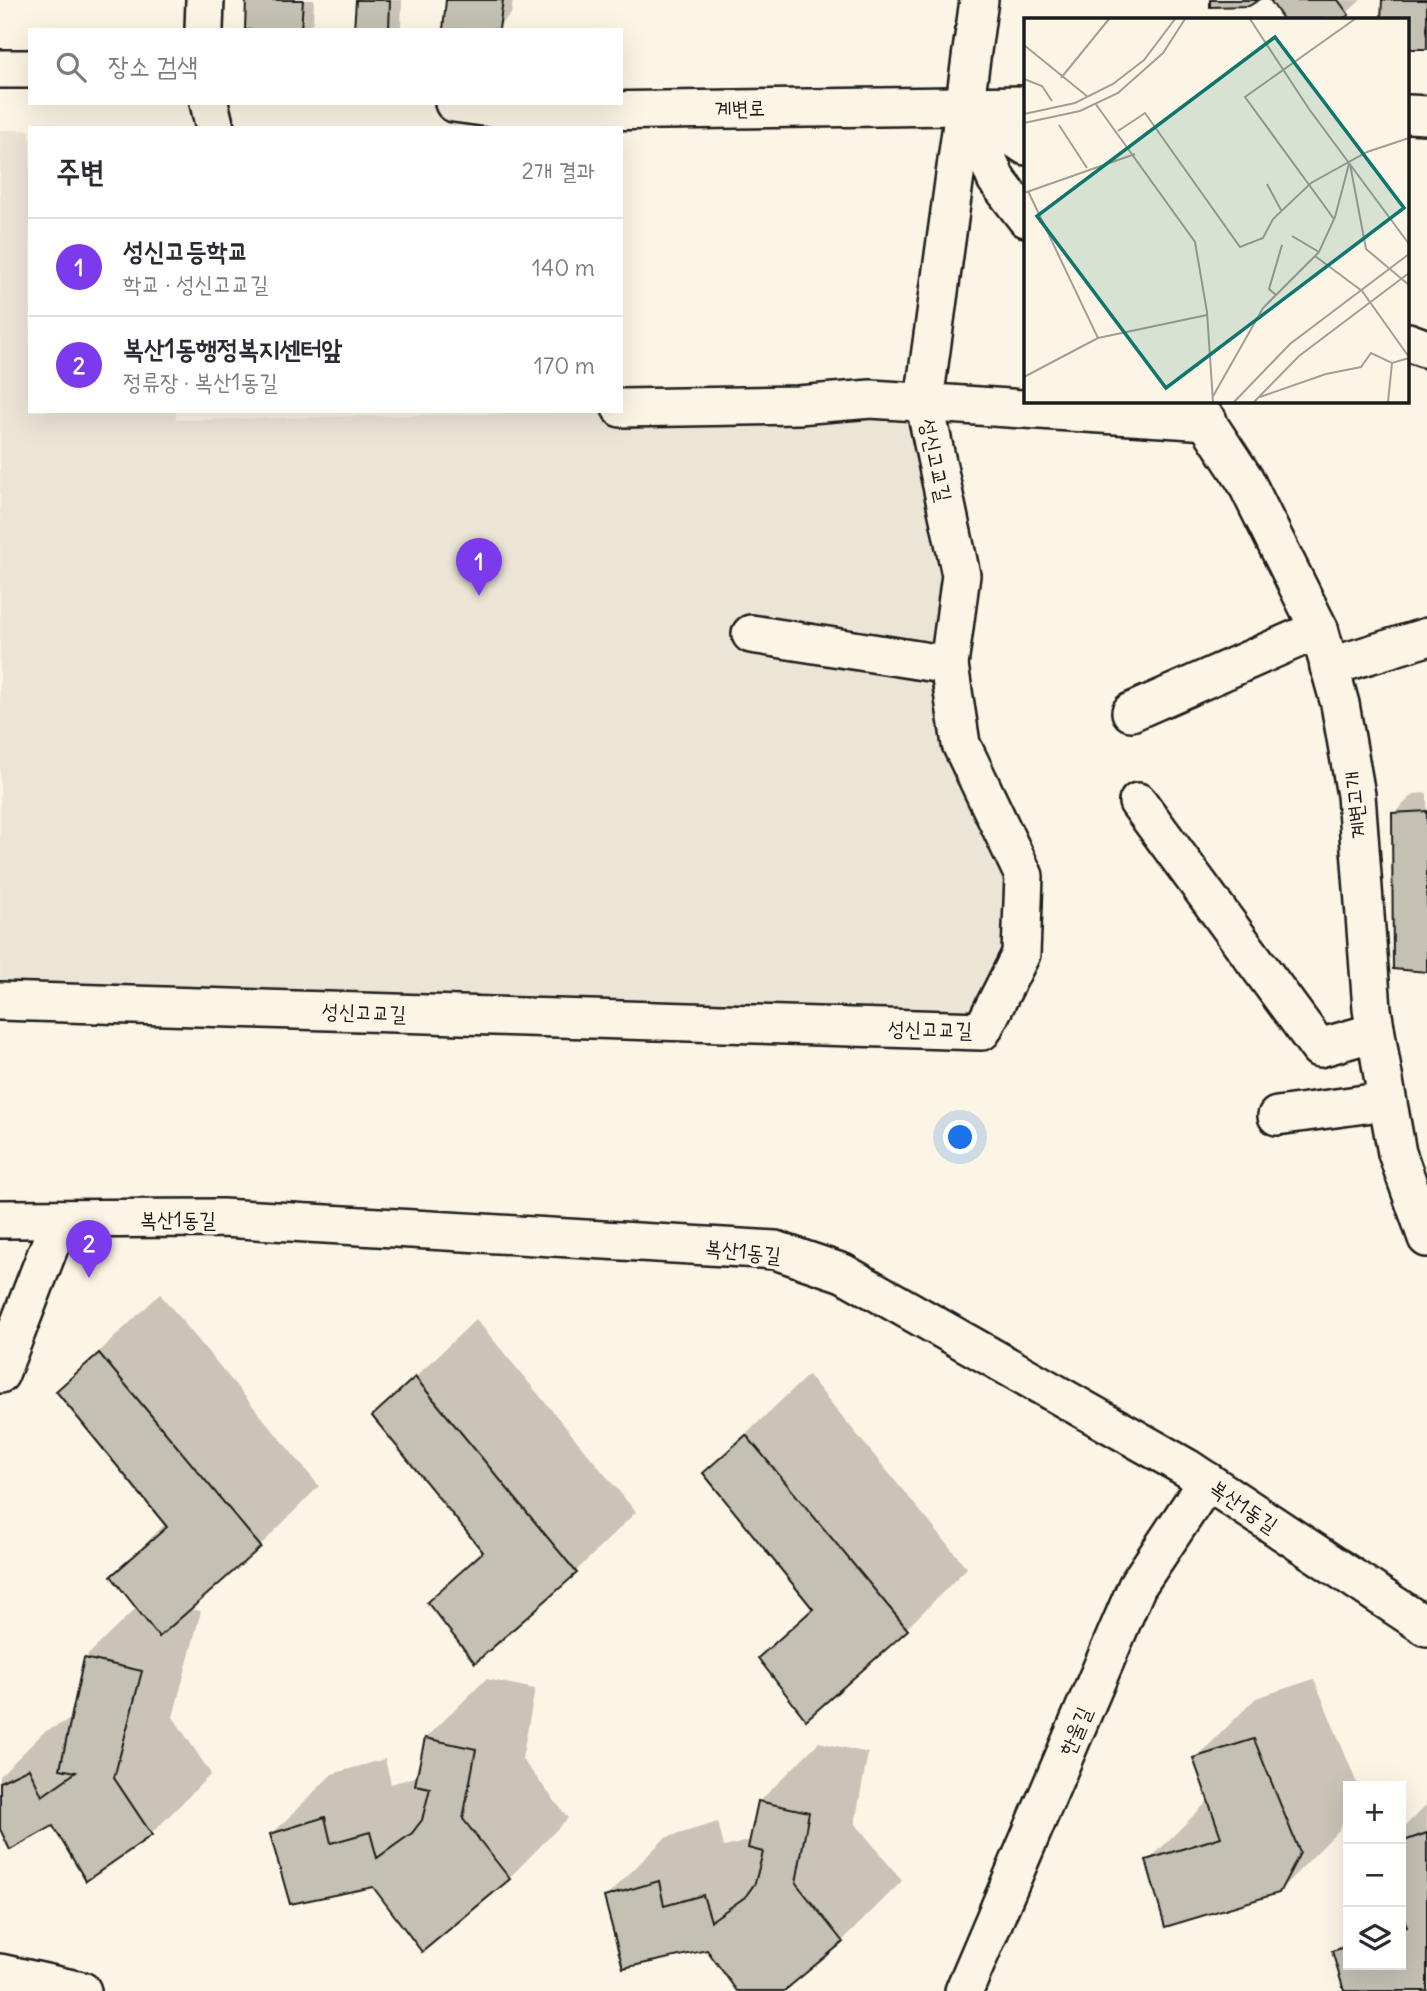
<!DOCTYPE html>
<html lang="ko">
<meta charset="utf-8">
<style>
:root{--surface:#fff;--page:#f7f7f7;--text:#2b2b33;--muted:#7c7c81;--line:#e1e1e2;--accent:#7c3aed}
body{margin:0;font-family:Delius,"Poor Story",sans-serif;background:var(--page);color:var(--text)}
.controls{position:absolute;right:21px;bottom:21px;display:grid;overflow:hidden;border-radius:0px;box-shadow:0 7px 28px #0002}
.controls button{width:63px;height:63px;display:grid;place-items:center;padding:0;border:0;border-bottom:2px solid var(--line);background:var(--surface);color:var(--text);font:35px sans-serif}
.you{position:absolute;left:961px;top:1138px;width:24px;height:24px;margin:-18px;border:5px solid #fff;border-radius:50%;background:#1a73e8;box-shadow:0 0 0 10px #1a73e833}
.badge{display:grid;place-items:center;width:46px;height:46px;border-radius:50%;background:var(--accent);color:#fff;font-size:23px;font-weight:700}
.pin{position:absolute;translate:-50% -58px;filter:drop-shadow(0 2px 4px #0008)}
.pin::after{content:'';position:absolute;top:37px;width:24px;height:21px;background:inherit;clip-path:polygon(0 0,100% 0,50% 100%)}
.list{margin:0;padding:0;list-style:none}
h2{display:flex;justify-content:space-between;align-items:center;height:91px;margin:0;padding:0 28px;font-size:30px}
h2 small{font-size:23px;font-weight:400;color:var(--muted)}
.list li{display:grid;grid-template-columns:46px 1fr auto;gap:21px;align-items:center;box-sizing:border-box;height:98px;padding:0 28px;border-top:2px solid var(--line)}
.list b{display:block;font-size:26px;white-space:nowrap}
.list p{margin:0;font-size:23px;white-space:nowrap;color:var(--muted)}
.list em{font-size:23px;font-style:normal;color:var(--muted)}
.icon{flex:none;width:38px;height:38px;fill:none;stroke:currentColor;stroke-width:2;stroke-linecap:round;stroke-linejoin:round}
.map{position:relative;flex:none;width:1427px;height:1991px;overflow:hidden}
.search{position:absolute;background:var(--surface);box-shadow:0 7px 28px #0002;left:28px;top:28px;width:595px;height:77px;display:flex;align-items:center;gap:18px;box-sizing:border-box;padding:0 24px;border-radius:0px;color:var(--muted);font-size:26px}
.panel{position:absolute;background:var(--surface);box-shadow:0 7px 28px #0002;left:28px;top:126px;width:595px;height:287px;border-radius:0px}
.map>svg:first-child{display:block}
.built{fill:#ebe5d6}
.shadow{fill:#0003}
.building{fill:#c4c0b3;stroke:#1c1c1c;stroke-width:2}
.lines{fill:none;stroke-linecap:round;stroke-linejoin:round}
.minor-casing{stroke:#1c1c1c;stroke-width:42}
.minor{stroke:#fcf5e5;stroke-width:37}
.labels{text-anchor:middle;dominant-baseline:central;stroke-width:7;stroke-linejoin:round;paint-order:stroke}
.street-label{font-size:21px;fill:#1c1c1c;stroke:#fcf5e5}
.inset-road{fill:none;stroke:#a29e95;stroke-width:2}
.view{fill:#0f766e;fill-opacity:0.15;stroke:#0f766e;stroke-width:3.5}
.inset-edge{fill:none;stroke:#1c1c1c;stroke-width:3.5}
</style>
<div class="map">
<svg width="1427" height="1991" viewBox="0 0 1427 1991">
<rect width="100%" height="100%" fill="#fcf5e5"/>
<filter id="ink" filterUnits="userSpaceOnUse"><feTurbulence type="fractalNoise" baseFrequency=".0143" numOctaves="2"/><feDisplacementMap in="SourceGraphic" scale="14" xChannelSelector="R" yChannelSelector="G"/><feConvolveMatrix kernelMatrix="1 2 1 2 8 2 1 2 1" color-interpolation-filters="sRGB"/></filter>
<g filter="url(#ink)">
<!-- built -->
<path class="built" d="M0,130H30V411H176V420L917,405L961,575L949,665L1024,876L982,1031L0,1001Z"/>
<!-- shadow -->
<g class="shadow">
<path d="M248,0H314L313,22L305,30H246Z"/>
<path d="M357,0H402L401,26L397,30H356Z"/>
<path d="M447,0H513L511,14L498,27L444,30Z"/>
<path d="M1272,0H1361L1340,19H1285Z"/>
<path d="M1427,793V970L1394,813L1414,794Z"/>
<path d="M160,1294L319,1486L260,1546L189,1609L201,1611L173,1717L211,1774L151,1834L54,1823L0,1825V1776L44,1732L73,1718L85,1658L137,1607L113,1576L166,1523L58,1391Z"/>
<path d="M476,1319L636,1512L576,1571L476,1660L430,1602L483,1549L375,1416Z"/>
<path d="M808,1375L967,1568L907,1628L806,1717L760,1659L813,1606L705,1473Z"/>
<path d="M486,1679L535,1689L522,1759L568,1818L509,1878L374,1885L272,1834L332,1774L385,1759L391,1784L418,1776L426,1738Z"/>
<path d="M1314,1679L1358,1786H1348V1813L1339,1830L1278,1892L1148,1861L1210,1799L1195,1759L1256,1698Z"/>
<path d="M819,1742L868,1753L855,1823L902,1881L842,1941L782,1991H739L707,1949L606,1897L665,1838L718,1822L724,1847L752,1840L759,1802Z"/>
<path d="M1427,1804V1991H1346L1334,1951L1348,1937V1965H1401V1830Z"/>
</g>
<!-- building -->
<g class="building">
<path d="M246,0H303L301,30H245Z"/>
<path d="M356,0H390L389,30H354Z"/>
<path d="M446,0H503L499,29L443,30Z"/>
<path d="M1210,0H1259L1249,6L1210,7Z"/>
<path d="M1270,0H1338L1349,15L1343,19H1283Z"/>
<path d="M1382,0H1427V49H1408V19H1381Z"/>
<path d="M1427,811V972L1393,969L1392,813Z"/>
<path d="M99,1353L261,1547L159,1637L111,1576L167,1527L56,1391Z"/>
<path d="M415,1377L577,1573L475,1663L427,1602L483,1552L372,1416Z"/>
<path d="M746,1435L908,1630L806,1720L758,1658L813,1609L703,1473Z"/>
<path d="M84,1658L142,1671L114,1778L152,1835L86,1881L53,1826L10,1850L0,1829V1782L29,1768L42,1796L76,1772L60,1769Z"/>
<path d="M425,1738L476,1749L463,1819L510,1879L422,1952L373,1887L290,1904L270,1834L325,1817L331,1843L370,1832L377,1858L412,1833L422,1820L430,1788L415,1785Z"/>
<path d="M1254,1739L1300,1853L1279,1893L1165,1927L1146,1860L1221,1837L1193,1758Z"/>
<path d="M758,1801L809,1812L796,1883L843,1942L784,1991H737L707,1950L623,1968L604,1897L659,1881L664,1906L703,1895L711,1921L745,1897L755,1883L763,1852L748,1848Z"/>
<path d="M1427,1833V1991H1344L1332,1951L1348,1946V1965H1401V1929L1407,1927L1401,1909V1842Z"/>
</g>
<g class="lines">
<defs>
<g id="minor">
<path d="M204,30L205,0"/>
<path d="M0,69H30"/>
<path d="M209,103L215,128"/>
<path d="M454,103L520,112L1026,105"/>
<path d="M964,104L1026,146"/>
<path d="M965,104L996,179L1026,218"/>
<path d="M1408,114L1427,115"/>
<path d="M1408,342L1427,349"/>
<path d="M1193,401L1245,480L1319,629L1340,704L1356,795L1372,1009L1382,1070L1397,1153L1427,1238"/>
<path d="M621,408L798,405L871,399L1208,421"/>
<path d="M751,634L949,665"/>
<path d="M1329,667L1427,637"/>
<path d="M1131,712L1319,629"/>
<path d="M1138,802L1319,1048L1375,1032"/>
<path d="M0,1001L982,1031L1021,954L1024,876L961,744L949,665L961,575L924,401L979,0"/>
<path d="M1277,1116L1387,1101"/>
<path d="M0,1219L222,1218L775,1250L843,1273L1187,1468L1427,1627"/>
<path d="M0,1374L60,1219"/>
<path d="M0,1973L82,1991"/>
<path d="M964,1991L1137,1586L1207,1481"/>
</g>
</defs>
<!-- minor casing -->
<use href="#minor" class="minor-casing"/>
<!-- minor -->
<use href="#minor" class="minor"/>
</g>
</g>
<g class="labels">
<!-- street labels -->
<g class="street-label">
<text transform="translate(740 108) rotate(-1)">계변로</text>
<text transform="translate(936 460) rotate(78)">성신고교길</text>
<text transform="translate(1355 805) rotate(-96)">계변고개</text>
<text transform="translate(364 1012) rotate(2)">성신고교길</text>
<text transform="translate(930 1029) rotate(1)">성신고교길</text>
<text x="178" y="1219">복산1동길</text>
<text transform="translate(743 1251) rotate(6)">복산1동길</text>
<text transform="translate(1244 1506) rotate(34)">복산1동길</text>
<text transform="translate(1075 1731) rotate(-67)">한울길</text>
</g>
</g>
<!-- overview -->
<g transform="translate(1024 18)">
<rect width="385" height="385" fill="#fcf5e5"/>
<path class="inset-road" d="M226,1L285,91L385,226M0,27L64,79M37,60L85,1M0,61L18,68L28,83M71,85L171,224L183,294L189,384M0,96L51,85L89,66L120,42L151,1M0,105L56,93L94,75L139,35L161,1M35,107L63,150M94,113L121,95L216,229L239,220L249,201L287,165L343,134L385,120M326,146L342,231L385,267M243,166L257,192M0,175L111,136M310,201L221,79L331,1M268,218L295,234M291,238L338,273L385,339M252,277L245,271L258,227M74,320L183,297M0,359L74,320L4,173M236,379L302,356L337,349L347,335L368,345L385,340M188,380L239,290L295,234L311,199L325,146M210,384L266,326L385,236M230,384L275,338L385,255M364,384L368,345"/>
<path class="view" d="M251,19L380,190L142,370L13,198Z"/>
<rect width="385" height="385" class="inset-edge"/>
</g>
</svg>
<div class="controls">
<button>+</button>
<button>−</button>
<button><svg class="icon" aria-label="layers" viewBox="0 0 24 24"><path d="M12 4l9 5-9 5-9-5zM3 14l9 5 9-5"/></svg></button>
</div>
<div class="you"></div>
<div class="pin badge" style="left:479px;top:596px">1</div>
<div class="pin badge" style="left:89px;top:1278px">2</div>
<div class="search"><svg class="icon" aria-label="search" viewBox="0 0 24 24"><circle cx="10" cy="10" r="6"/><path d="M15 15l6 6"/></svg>장소 검색</div>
<section class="panel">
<h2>주변<small>2개 결과</small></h2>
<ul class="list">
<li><span class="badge">1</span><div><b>성신고등학교</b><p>학교 · 성신고교길</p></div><em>140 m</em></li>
<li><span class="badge">2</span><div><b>복산1동행정복지센터앞</b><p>정류장 · 복산1동길</p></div><em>170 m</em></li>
</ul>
</section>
</div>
